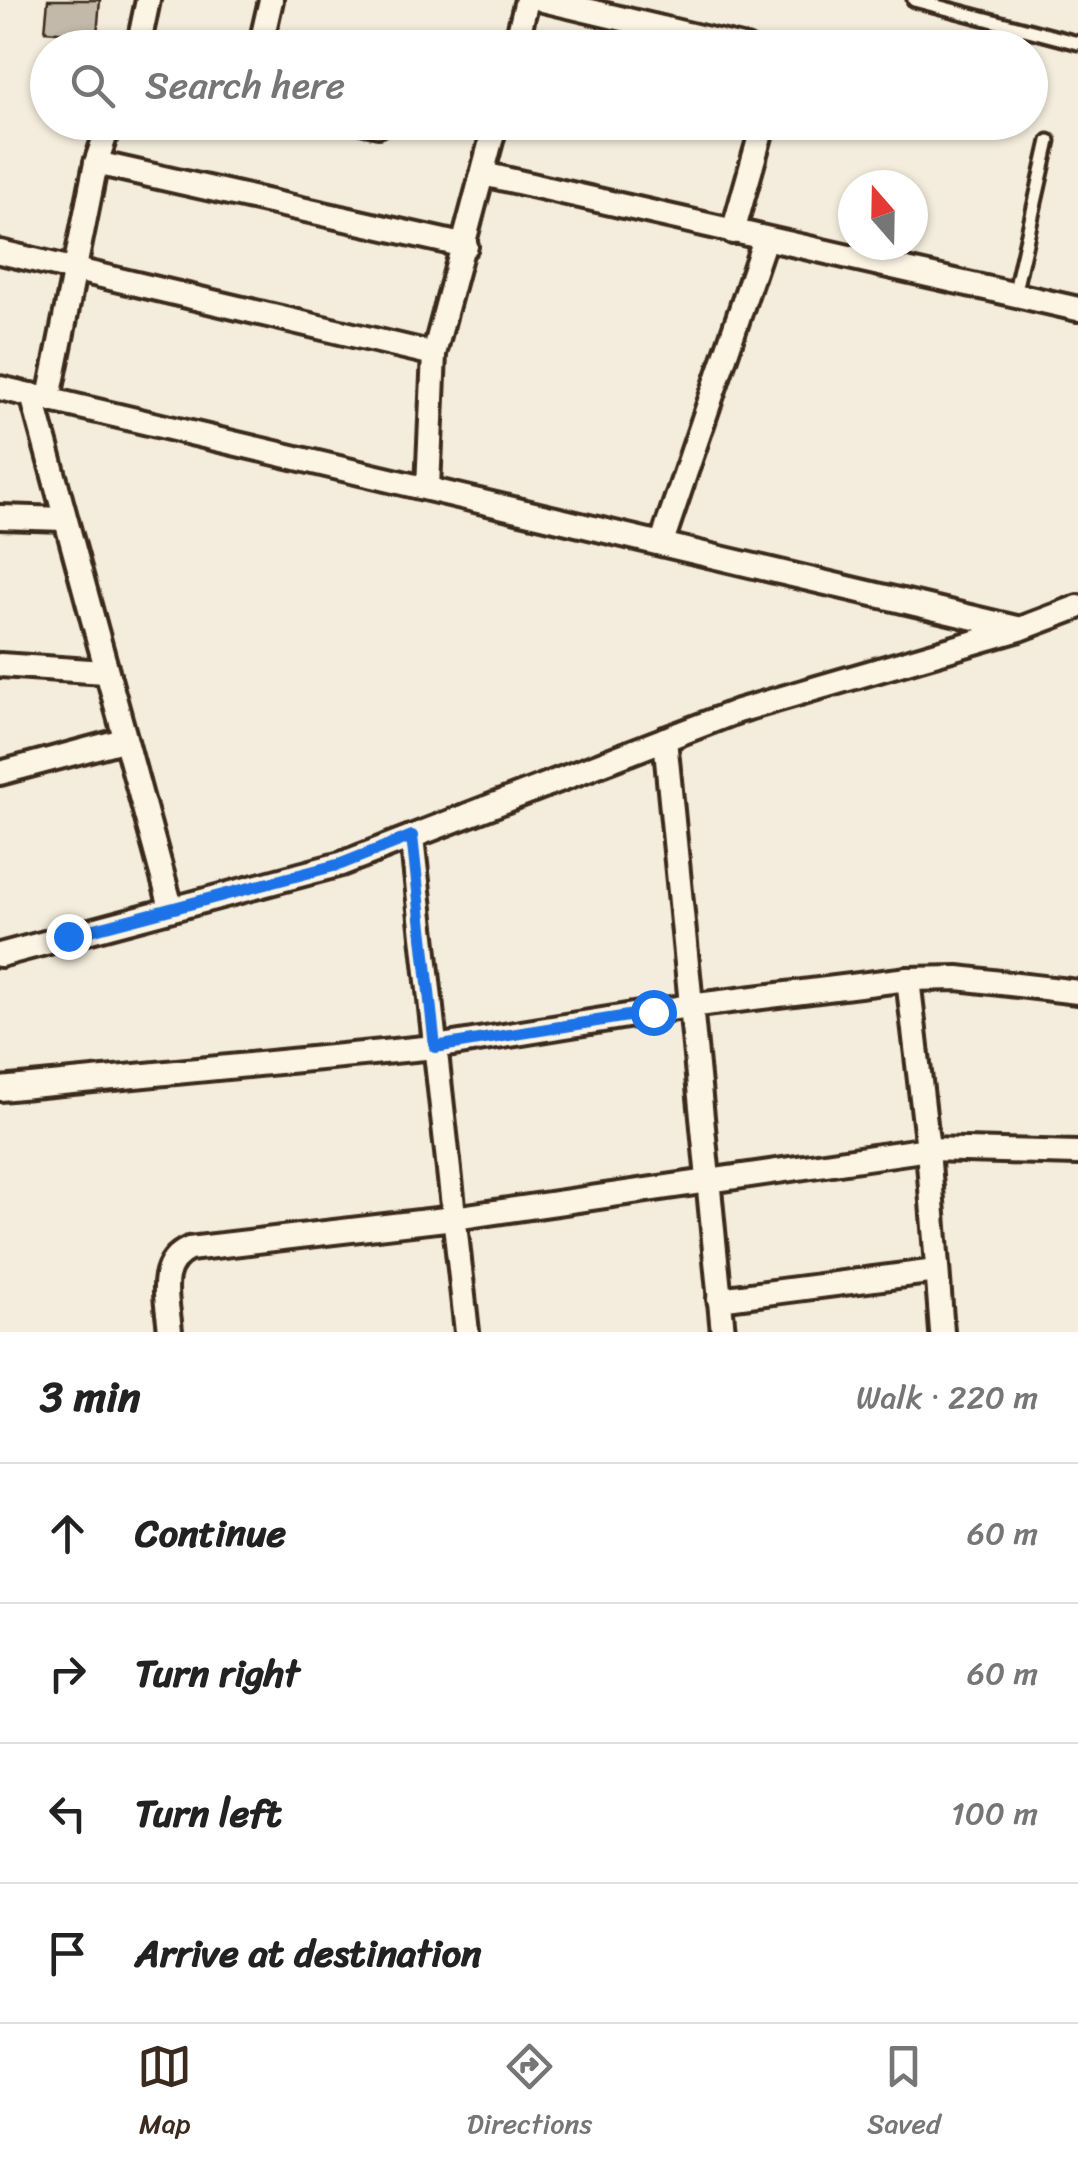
<!DOCTYPE html>
<meta charset="utf-8">
<style>
:root{--surface:#fff;--page:#f6f6f6;--text:#222;--muted:#767676;--line:#e0e0e0;--accent:#3b2a1e}
body{margin:0;font-family:Sriracha,sans-serif;background:var(--page);color:var(--text)}
.compass{position:absolute;left:838px;top:170px;width:90px;height:90px;border-radius:50%;background:var(--surface);box-shadow:0 2px 8px #0004;rotate:340deg}
.stop{position:absolute;width:30px;height:30px;margin:-22px;border:8px solid #1a73e8;border-radius:50%;background:#fff}
.stop.end{background:#1a73e8;border-color:#fff;box-shadow:0 2px 10px #0008}
.list{margin:0;padding:0;list-style:none}
h2{display:flex;justify-content:space-between;align-items:center;height:130px;margin:0;padding:0 40px;font-size:42px}
h2 small{font-size:32px;font-weight:400;color:var(--muted)}
.list li{display:grid;grid-template-columns:65px 1fr auto;gap:30px;align-items:center;box-sizing:border-box;height:140px;padding:0 40px;border-top:2px solid var(--line)}
.list b{display:block;font-size:38px;white-space:nowrap}
.list em{font-size:32px;font-style:normal;color:var(--muted)}
.icon{flex:none;width:55px;height:55px;fill:none;stroke:currentColor;stroke-width:2;stroke-linecap:round;stroke-linejoin:round}
.map{position:relative;flex:none;width:1078px;height:1332px;overflow:hidden}
.search{position:absolute;background:var(--surface);box-shadow:0 2px 8px #0004;left:30px;right:30px;top:30px;height:110px;display:flex;align-items:center;gap:25px;box-sizing:border-box;padding:0 35px;border-radius:55px;color:var(--muted);font-size:38px}
.sheet{height:690px;background:var(--surface)}
nav{display:flex;justify-content:space-around;align-items:center;box-sizing:border-box;height:140px;border-top:2px solid var(--line);background:var(--surface);font-size:28px;color:var(--muted)}
nav a{display:grid;justify-items:center;gap:5px}
nav .on{color:var(--accent)}
.map>svg:first-child{display:block}
.building{fill:#c3b9aa;stroke:#3b2a1e;stroke-width:2.5}
.lines{fill:none;stroke-linecap:round;stroke-linejoin:round}
.lane-casing{stroke:#3b2a1e;stroke-width:19}
.street-casing{stroke:#3b2a1e;stroke-width:30}
.lane{stroke:#fcf5e5;stroke-width:11}
.street{stroke:#fcf5e5;stroke-width:22}
.route{stroke:#1a73e8;stroke-width:12}
</style>
<div class="map">
<svg width="1078" height="1332" viewBox="0 0 1078 1332">
<rect width="100%" height="100%" fill="#f4eddd"/>
<filter id="ink" filterUnits="userSpaceOnUse"><feTurbulence type="fractalNoise" baseFrequency=".01" numOctaves="2"/><feDisplacementMap in="SourceGraphic" scale="20" xChannelSelector="R" yChannelSelector="G"/><feConvolveMatrix kernelMatrix="1 2 1 2 8 2 1 2 1" color-interpolation-filters="sRGB"/></filter>
<g filter="url(#ink)">
<!-- building -->
<path class="building" d="M48,0H100L97,35L45,31Z"/>
<g class="lines">
<defs>
<g id="lane">
<path d="M914,0L1078,43"/>
<path d="M1014,295L1049,141"/>
</g>
<g id="street">
<path d="M543,0L746,48"/>
<path d="M138,48L148,0"/>
<path d="M260,48L271,0"/>
<path d="M515,48L527,0"/>
<path d="M365,122L378,125"/>
<path d="M96,163L466,246"/>
<path d="M483,174L1078,309"/>
<path d="M733,232L764,122"/>
<path d="M0,252L434,354"/>
<path d="M0,388L1017,628"/>
<path d="M32,395L171,907"/>
<path d="M49,398L96,163L110,122"/>
<path d="M428,487L434,354L496,122"/>
<path d="M0,517L65,519"/>
<path d="M662,542L765,239"/>
<path d="M0,665L105,672"/>
<path d="M665,739L723,1332"/>
<path d="M0,773L123,740"/>
<path d="M412,837L467,1332"/>
<path d="M0,955L341,864L738,711L1020,629L1078,607"/>
<path d="M908,979L928,1149L942,1332"/>
<path d="M0,1089L435,1047L689,1006L908,979L958,978L1078,992"/>
<path d="M719,1299L936,1271"/>
<path d="M170,1332C168,1301 155,1264 189,1249L454,1218L928,1149L1078,1153"/>
</g>
</defs>
<!-- lane casing -->
<use href="#lane" class="lane-casing"/>
<!-- street casing -->
<use href="#street" class="street-casing"/>
<!-- lane -->
<use href="#lane" class="lane"/>
<!-- street -->
<use href="#street" class="street"/>
</g>
</g>
<g class="lines" filter="url(#ink)">
<!-- route -->
<path class="route" d="M68,936L341,864L412,836L435,1047L653,1012"/>
</g>
</svg>
<svg class="compass" viewBox="-18 -18 36 36"><path d="M0-13l5 13h-10z" fill="#e53935"/><path d="M0 13l5-13h-10z" fill="#767676"/></svg>
<div class="stop" style="left:653px;top:1012px"></div>
<div class="stop end" style="left:68px;top:936px"></div>
<div class="search"><svg class="icon" aria-label="search" viewBox="0 0 24 24"><circle cx="10" cy="10" r="6"/><path d="M15 15l6 6"/></svg>Search here</div>
</div>
<section class="sheet">
<h2>3 min<small>Walk · 220 m</small></h2>
<ul class="list">
<li><svg class="icon" aria-label="ahead" viewBox="0 0 24 24"><path d="M12 20V5M6 11l6-6 6 6"/></svg><div><b>Continue</b></div><em>60 m</em></li>
<li><svg class="icon" aria-label="right" viewBox="0 0 24 24"><path d="M7 20v-9h11M14 6l5 5-5 5"/></svg><div><b>Turn right</b></div><em>60 m</em></li>
<li><svg class="icon" aria-label="left" viewBox="0 0 24 24"><path d="M17 20v-9H6M10 6l-5 5 5 5"/></svg><div><b>Turn left</b></div><em>100 m</em></li>
<li><svg class="icon" aria-label="arrive" viewBox="0 0 24 24"><path d="M6 21V4h12l-3 4 3 4H6"/></svg><div><b>Arrive at destination</b></div></li>
</ul>
</section>
<nav>
<a class="on"><svg class="icon" aria-label="map" viewBox="0 0 24 24"><path d="M3 6l6-2 6 2 6-2v14l-6 2-6-2-6 2zM9 4v14M15 6v14"/></svg>Map</a>
<a><svg class="icon" aria-label="directions" viewBox="0 0 24 24"><path d="M12 3l9 9-9 9-9-9zM9 14v-3h6M13 9l2 2-2 2"/></svg>Directions</a>
<a><svg class="icon" aria-label="saved" viewBox="0 0 24 24"><path d="M7 4h10v16l-5-4-5 4z"/></svg>Saved</a>
</nav>
